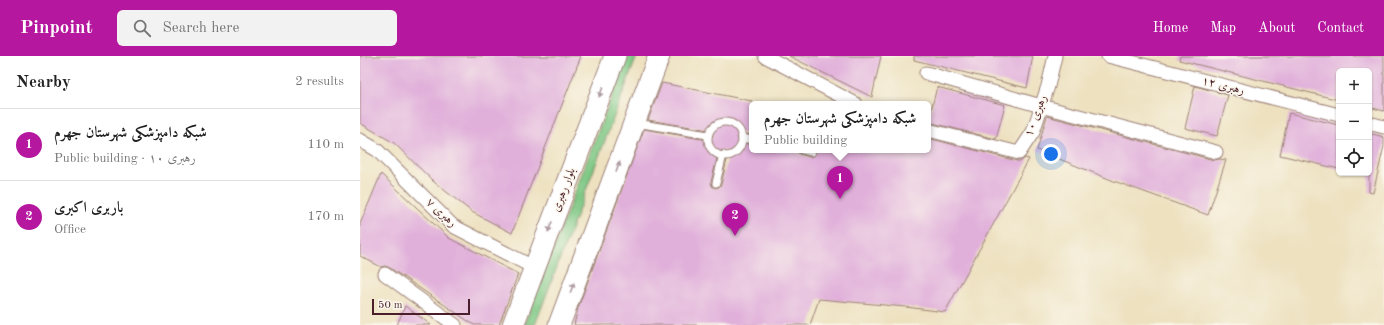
<!DOCTYPE html>
<meta charset="utf-8">
<style>
:root{--surface:#fff;--page:#f2f2f2;--text:#222;--muted:#767676;--line:#e0e0e0;--accent:#b5179e}
body{margin:0;font-family:"Old Standard TT",Amiri,serif;background:var(--page);color:var(--text)}
.controls{position:absolute;right:12px;top:12px;display:grid;overflow:hidden;border-radius:6px;box-shadow:0 1px 3px #0004}
.controls button{width:36px;height:36px;display:grid;place-items:center;padding:0;border:0;border-bottom:1px solid var(--line);background:var(--surface);color:var(--text);font:20px sans-serif}
.scale{position:absolute;left:12px;bottom:10px;width:98px;box-sizing:border-box;padding-left:4px;border:2px solid #4a1f2b;border-top:0;font-size:11px;line-height:14px;white-space:nowrap;color:#4a1f2b;-webkit-text-stroke:3px #fbf7ec;paint-order:stroke}
.you{position:absolute;left:691px;top:98px;width:14px;height:14px;margin:-10px;border:3px solid #fff;border-radius:50%;background:#1a73e8;box-shadow:0 0 0 6px #1a73e833}
.badge{display:grid;place-items:center;width:26px;height:26px;border-radius:50%;background:var(--accent);color:#fff;font-size:13px;font-weight:700}
.pin{position:absolute;translate:-50% -33px;filter:drop-shadow(0 1px 2px #0008)}
.pin::after{content:'';position:absolute;top:21px;width:14px;height:12px;background:inherit;clip-path:polygon(0 0,100% 0,50% 100%)}
.popup{position:absolute;left:389px;top:45px;width:182px;height:52px;box-sizing:border-box;display:grid;place-content:center;border-radius:6px;background:var(--surface);filter:drop-shadow(0 1px 3px #0005);font-size:13px;white-space:nowrap;color:var(--muted)}
.popup b{font-size:15px;color:var(--text)}
.popup::after{content:'';position:absolute;left:50%;top:100%;margin-left:-8px;border:8px solid transparent;border-top-color:var(--surface)}
.list{margin:0;padding:0;list-style:none}
h2{display:flex;justify-content:space-between;align-items:center;height:52px;margin:0;padding:0 16px;font-size:17px}
h2 small{font-size:13px;font-weight:400;color:var(--muted)}
.list li{display:grid;grid-template-columns:26px 1fr auto;gap:12px;align-items:center;box-sizing:border-box;height:72px;padding:0 16px;border-top:1px solid var(--line)}
.list b{display:block;font-size:15px;white-space:nowrap}
.list p{margin:0;font-size:13px;white-space:nowrap;color:var(--muted)}
.list em{font-size:13px;font-style:normal;color:var(--muted)}
.icon{flex:none;width:22px;height:22px;fill:none;stroke:currentColor;stroke-width:2;stroke-linecap:round;stroke-linejoin:round}
.map{position:relative;flex:none;width:1024px;height:269px;overflow:hidden}
header{display:flex;align-items:center;gap:24px;box-sizing:border-box;height:56px;padding:0 20px;background:var(--accent);color:#fff}
header strong{font-size:19px}
nav{display:flex;gap:22px;margin-inline-start:auto;font-size:14px}
.search{width:280px;height:36px;background:var(--page);display:flex;align-items:center;gap:10px;box-sizing:border-box;padding:0 14px;border-radius:6px;color:var(--muted);font-size:15px}
main{display:flex}
aside{flex:1;background:var(--surface)}
.map>svg:first-child{display:block}
.green{fill:#7ec784;stroke:#647358}
.building{fill:#e0afda;fill-rule:evenodd}
.lines{fill:none;stroke-linecap:round;stroke-linejoin:round}
.service-casing{stroke:#9c8076;stroke-width:9}
.minor-casing{stroke:#9c8076;stroke-width:15}
.primary-casing{stroke:#9c8076;stroke-width:23}
.service{stroke:#fff;stroke-width:7}
.minor{stroke:#fff;stroke-width:13}
.primary{stroke:#fff;stroke-width:21}
.oneway{fill:#ae9aa0}
.labels{text-anchor:middle;dominant-baseline:central;stroke-width:3;stroke-linejoin:round;paint-order:stroke}
.street-label{font-size:12px;fill:#4a1f2b;stroke:#fbf7ec}
</style>
<header>
<strong>Pinpoint</strong>
<div class="search"><svg class="icon" aria-label="search" viewBox="0 0 24 24"><circle cx="10" cy="10" r="6"/><path d="M15 15l6 6"/></svg>Search here</div>
<nav><a>Home</a><a>Map</a><a>About</a><a>Contact</a></nav>
</header>
<main>
<aside>
<h2>Nearby<small>2 results</small></h2>
<ul class="list">
<li><span class="badge">1</span><div><b>شبکه دامپزشکی شهرستان جهرم</b><p>Public building · رهبری ۱۰</p></div><em>110 m</em></li>
<li><span class="badge">2</span><div><b>باربری اکبری</b><p>Office</p></div><em>170 m</em></li>
</ul>
</aside>
<div class="map">
<svg width="1024" height="269" viewBox="0 0 1024 269">
<rect width="100%" height="100%" fill="#fbf7ec"/>
<filter id="ink" filterUnits="userSpaceOnUse"><feTurbulence type="fractalNoise" baseFrequency=".025" numOctaves="2"/><feDisplacementMap in="SourceGraphic" scale="8" xChannelSelector="R" yChannelSelector="G"/><feConvolveMatrix kernelMatrix="1 2 1 2 8 2 1 2 1" color-interpolation-filters="sRGB"/></filter>
<filter id="wash" filterUnits="userSpaceOnUse"><feTurbulence type="fractalNoise" baseFrequency=".012" numOctaves="4" result="noise"/><feDisplacementMap in="SourceGraphic" scale="16" xChannelSelector="R" yChannelSelector="G"/><feGaussianBlur stdDeviation="0.9" result="paint"/><feColorMatrix in="noise" values="0 0 0 0 0 0 0 0 0 0 0 0 0 0 0 0 0 1.4 0 .05"/><feComposite in="paint" operator="in"/></filter>
<g filter="url(#wash)">
<rect width="100%" height="100%" fill="#ede1c0"/>
<!-- green -->
<path class="green" d="M267,0H277L175,269H164Z"/>
<g id="blocks">
<!-- building -->
<g class="building">
<path d="M0,0H221L152,177L112,156L74,126L34,87L0,67Z"/>
<path d="M429,0H521L512,41Z"/>
<path d="M554,0H673L667,32L554,4Z"/>
<path d="M820,0H1024V55L1009,51V15H979V44L819,4Z"/>
<path d="M302,27L392,45V79L381,77L377,81L379,86L392,89V94H437L439,98L450,101L455,99L456,94H568V82L657,105H661L665,102L669,103L585,256L546,251L459,243L450,269H214L218,252L284,73L347,84H350L353,80L352,77L349,74L288,64ZM362,94L367,96L368,100L361,129L359,131L355,132L352,130L351,126L358,98Z"/>
<path d="M835,30L868,39L857,80L825,72Z"/>
<path d="M577,31L645,49L636,83L568,66Z"/>
<path d="M929,57L979,69V113L920,99Z"/>
<path d="M687,60L854,104L860,103L866,104L848,159L754,125L677,94Z"/>
<path d="M1009,77L1024,81V90L1013,137L1009,136Z"/>
<path d="M21,118L89,182L158,218L139,269H114L30,212L25,210L21,211L0,200V168Z"/>
<path d="M45,250L71,269H37Z"/>
</g>
</g>
</g>
<g filter="url(#ink)">
<use href="#blocks" fill-opacity="0" stroke="#9c8076" stroke-width="1"/>
<g class="lines">
<defs>
<g id="service">
<circle cx="365" cy="83" r="17"/>
<path d="M276,67L348,79"/>
<path d="M382,82L392,84"/>
<path d="M442,94L451,96"/>
<path d="M356,127L363,99"/>
</g>
<g id="minor">
<path d="M405,0L496,48"/>
<path d="M748,0L979,59"/>
<path d="M566,17L681,50L856,96"/>
<path d="M1009,67L1024,71"/>
<path d="M568,74L659,97L673,76L688,30L695,0"/>
<path d="M0,84L17,94L93,170L175,212"/>
<path d="M25,218L95,269"/>
</g>
<g id="primary">
<path d="M153,269L255,0"/>
<path d="M199,269L299,0"/>
</g>
</defs>
<!-- service casing -->
<use href="#service" class="service-casing"/>
<!-- minor casing -->
<use href="#minor" class="minor-casing"/>
<!-- primary casing -->
<use href="#primary" class="primary-casing"/>
<!-- service -->
<use href="#service" class="service"/>
<!-- minor -->
<use href="#minor" class="minor"/>
<!-- primary -->
<use href="#primary" class="primary"/>
</g>
<!-- one-way arrows -->
<defs><path id="oneway-solid" d="M-6-.8H1V-3.2L6.5 0L1 3.2V.8H-6Z"/></defs>
<g class="oneway">
<use href="#oneway-solid" transform="translate(241 36) rotate(111)"/>
<use href="#oneway-solid" transform="translate(258 111) rotate(-70)"/>
<use href="#oneway-solid" transform="translate(190 171) rotate(111)"/>
<use href="#oneway-solid" transform="translate(212 232) rotate(-70)"/>
</g>
</g>
<g class="labels">
<!-- street labels -->
<g class="street-label">
<text transform="translate(863 30) rotate(14)">رهبری ۱۲</text>
<text transform="translate(676 60) rotate(-69)">رهبری ۱۰</text>
<text transform="translate(204 134) rotate(-69)">بلوار رهبری</text>
<text transform="translate(81 157) rotate(43)">رهبری ۷</text>
</g>
</g>
</svg>
<div class="controls">
<button>+</button>
<button>−</button>
<button><svg class="icon" aria-label="locate" viewBox="0 0 24 24"><circle cx="12" cy="12" r="6"/><path d="M12 2v4M12 18v4M2 12h4M18 12h4"/></svg></button>
</div>
<div class="scale">50 m</div>
<div class="you"></div>
<div class="pin badge" style="left:480px;top:143px">1</div>
<div class="popup"><b>شبکه دامپزشکی شهرستان جهرم</b>Public building</div>
<div class="pin badge" style="left:375px;top:180px">2</div>
</div>
</main>
